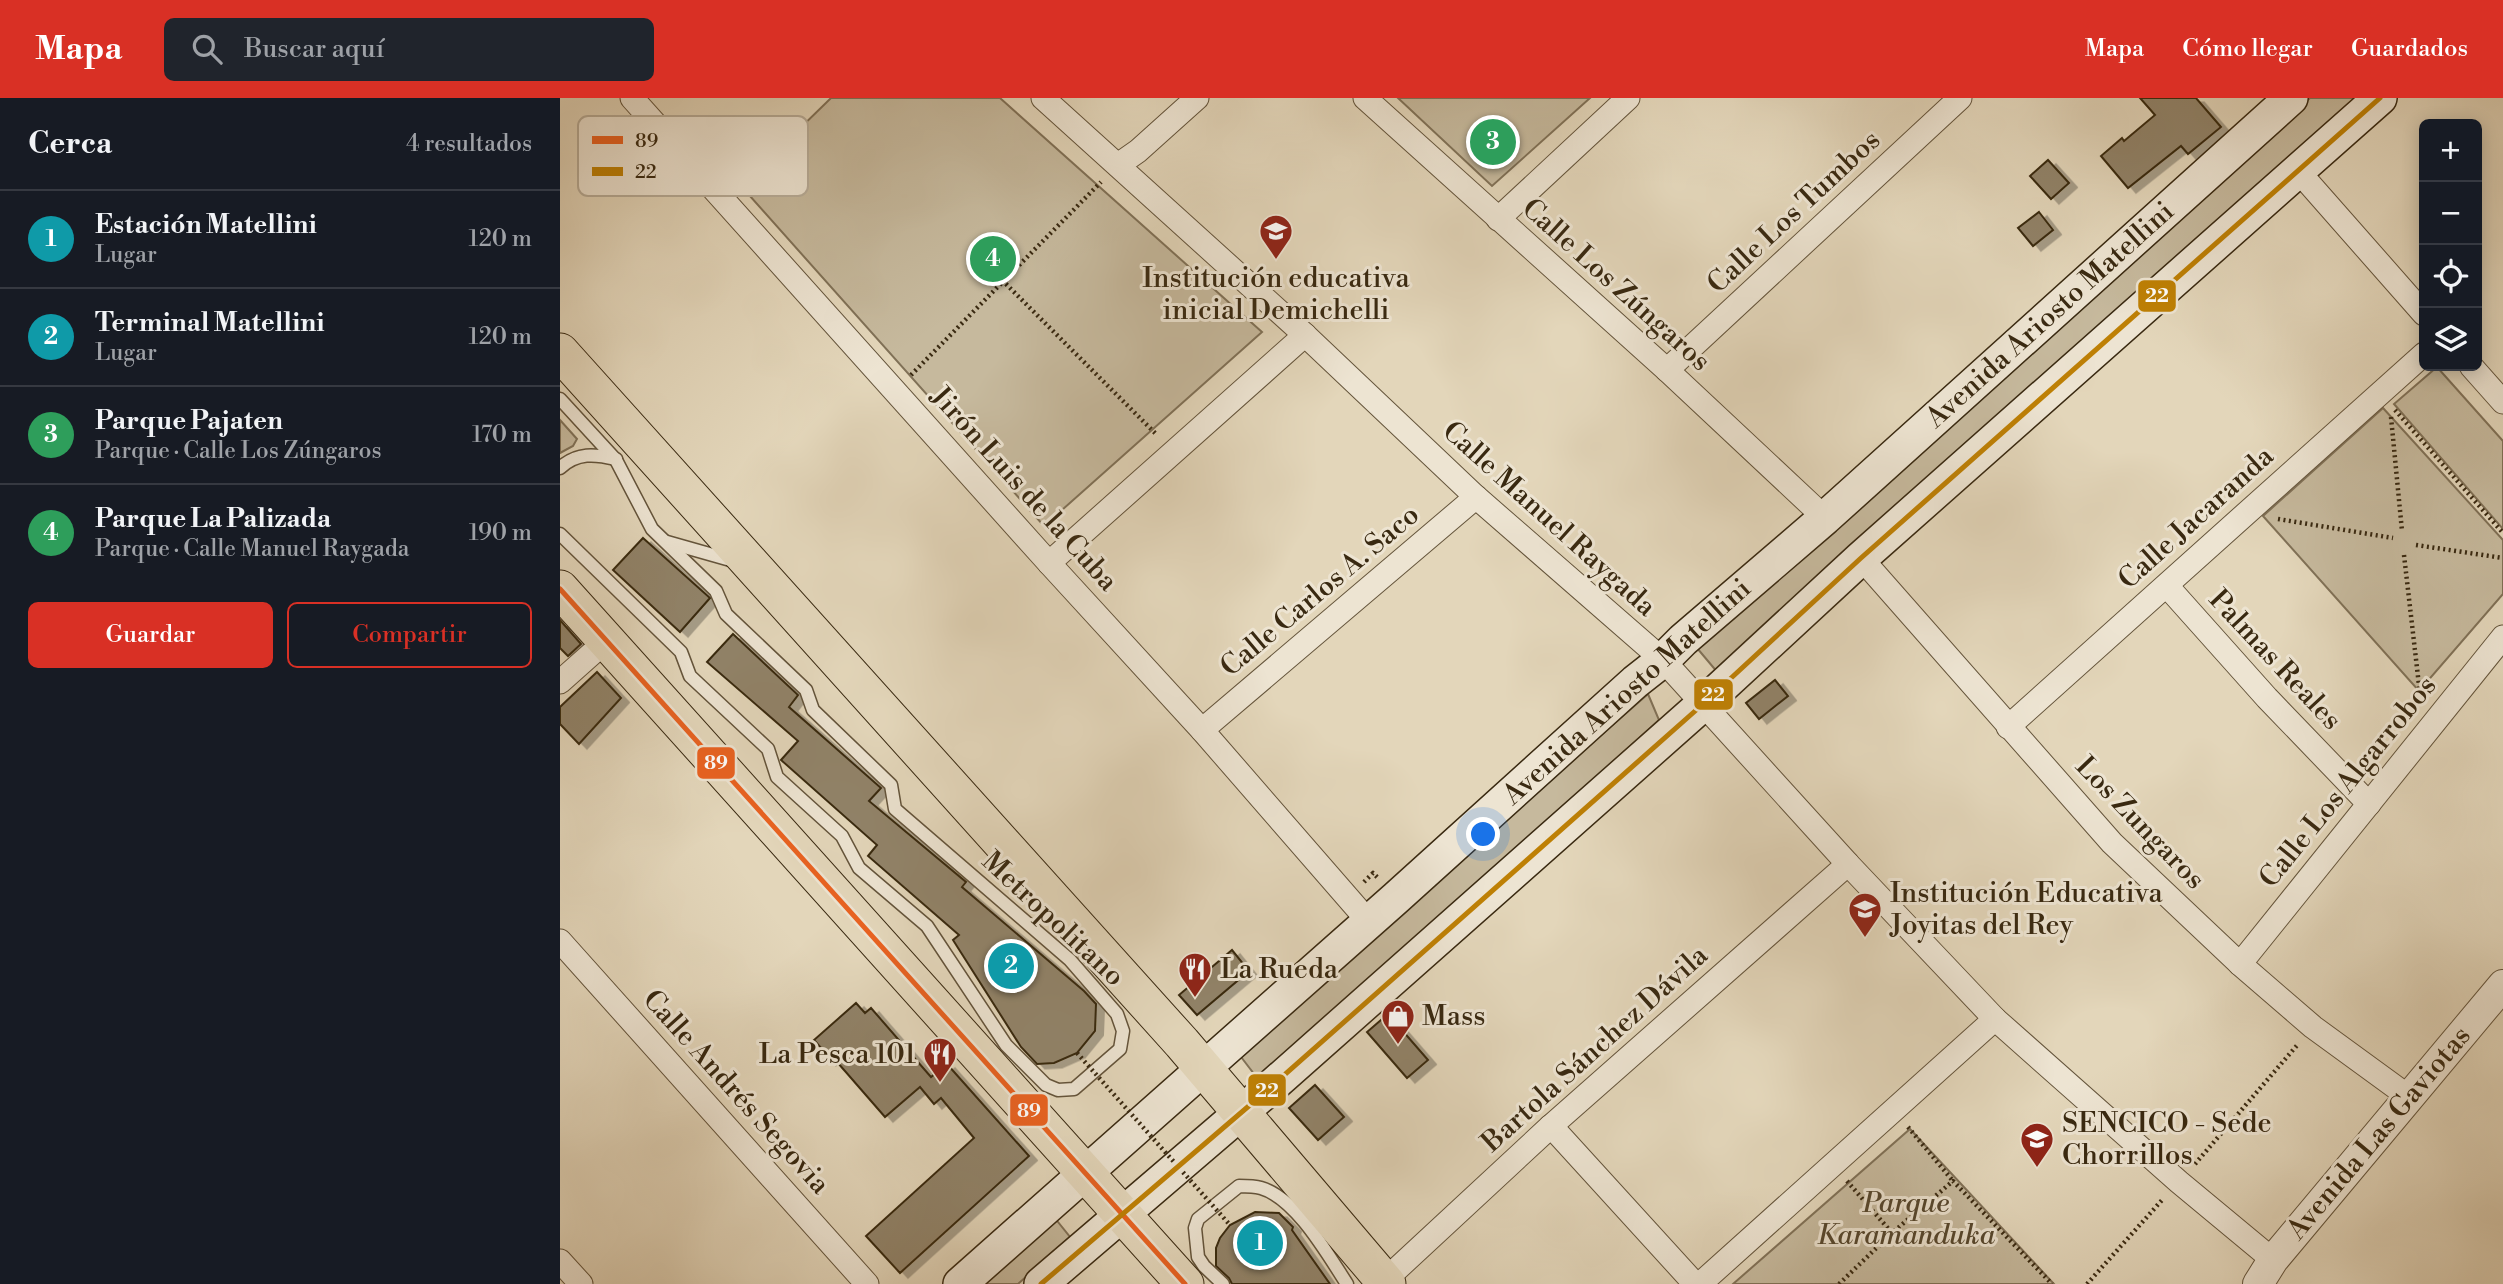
<!DOCTYPE html>
<html lang="es">
<meta charset="utf-8">
<style>
:root{--surface:#171b24;--page:#20242c;--text:#f1f3f6;--muted:#9ea1a6;--line:#363941;--accent:#d93025}
body{margin:0;font-family:"Libre Bodoni",serif;background:var(--page);color:var(--text)}
.controls{position:absolute;right:21px;top:21px;display:grid;overflow:hidden;border-radius:10px;box-shadow:0 4px 18px #0003}
.controls button{width:63px;height:63px;display:grid;place-items:center;padding:0;border:0;border-bottom:2px solid var(--line);background:var(--surface);color:var(--text);font:35px sans-serif}
.you{position:absolute;left:924px;top:737px;width:24px;height:24px;margin:-18px;border:5px solid #fff;border-radius:50%;background:#1a73e8;box-shadow:0 0 0 10px #1a73e833}
.badge{display:grid;place-items:center;width:46px;height:46px;border-radius:50%;background:var(--accent);color:#fff;font-size:23px;font-weight:700}
.pin{position:absolute;translate:-50% -50%;border:4px solid #fff;box-shadow:0 2px 7px #0006}
.list{margin:0;padding:0;list-style:none}
h2{display:flex;justify-content:space-between;align-items:center;height:91px;margin:0;padding:0 28px;font-size:30px}
h2 small{font-size:23px;font-weight:400;color:var(--muted)}
.list li{display:grid;grid-template-columns:46px 1fr auto;gap:21px;align-items:center;box-sizing:border-box;height:98px;padding:0 28px;border-top:2px solid var(--line)}
.list b{display:block;font-size:26px;white-space:nowrap}
.list p{margin:0;font-size:23px;white-space:nowrap;color:var(--muted)}
.list em{font-size:23px;font-style:normal;color:var(--muted)}
.actions{display:flex;gap:14px;padding:21px 28px}
.actions a{flex:1;padding:16px 0;border:2px solid var(--accent);border-radius:10px;text-align:center;font-size:24px;color:var(--accent)}
.actions .main{background:var(--accent);color:#fff}
.icon{flex:none;width:38px;height:38px;fill:none;stroke:currentColor;stroke-width:2;stroke-linecap:round;stroke-linejoin:round}
.map{position:relative;flex:none;width:1943px;height:1186px;overflow:hidden}
header{display:flex;align-items:center;gap:42px;box-sizing:border-box;height:98px;padding:0 35px;background:var(--accent);color:#fff}
header strong{font-size:33px}
nav{display:flex;gap:38px;margin-inline-start:auto;font-size:24px}
.search{width:490px;height:63px;background:var(--page);display:flex;align-items:center;gap:18px;box-sizing:border-box;padding:0 24px;border-radius:10px;color:var(--muted);font-size:26px}
main{display:flex}
aside{flex:1;background:var(--surface)}
.map>svg:first-child{display:block}
.green{fill:#c6b99d;stroke:#807157;stroke-width:2}
.building{fill:#918369;stroke:#392911;stroke-width:2;filter:url(#shadow)}
.lines{fill:none;stroke-linecap:round;stroke-linejoin:round}
.service-casing{stroke:#64543b;stroke-width:15}
.minor-casing{stroke:#64543b;stroke-width:25}
.tertiary-casing{stroke:#64543b;stroke-width:32}
.secondary-casing{stroke:#392911;stroke-width:36}
.primary-casing{stroke:#392911;stroke-width:39}
.path{stroke:#392911;stroke-width:4.5;stroke-dasharray:2 3.5;stroke-linecap:butt}
.service{stroke:#ede4d2;stroke-width:12}
.minor{stroke:#ede4d2;stroke-width:23}
.tertiary{stroke:#ede4d2;stroke-width:30}
.secondary{stroke:#ede4d2;stroke-width:33}
.primary{stroke:#e3d6ba;stroke-width:37}
.path-bridge{stroke:#392911;stroke-width:4.5;stroke-dasharray:2 3.5;stroke-linecap:butt}
.bus-1-casing{stroke:#ede4d2;stroke-width:10}
.bus-2-casing{stroke:#ede4d2;stroke-width:10}
.bus-1{stroke:#e96221;stroke-width:5}
.bus-2{stroke:#be8005;stroke-width:5}
.labels{text-anchor:middle;dominant-baseline:central;stroke-width:6;stroke-linejoin:round;paint-order:stroke}
.street-label{font-size:28px;fill:#392911;stroke:#ede4d2}
.poi-label{font-size:28px;fill:#392911;stroke:#ede4d2;text-anchor:start}
.park-label{font-size:28px;font-style:italic;fill:#55462d;stroke:#ede4d2}
.key{fill:#ede4d2;stroke:#b7ac98;stroke-width:2}
.key-label{font-size:19px;fill:#392911}
.line-badge{stroke:#ede4d2;stroke-width:2.5}
.badge-label{font-size:19px;text-anchor:middle;font-weight:bold;fill:#fff}
</style>
<header>
<strong>Mapa</strong>
<div class="search"><svg class="icon" aria-label="search" viewBox="0 0 24 24"><circle cx="10" cy="10" r="6"/><path d="M15 15l6 6"/></svg>Buscar aquí</div>
<nav><a>Mapa</a><a>Cómo llegar</a><a>Guardados</a></nav>
</header>
<main>
<aside>
<h2>Cerca<small>4 resultados</small></h2>
<ul class="list">
<li><span class="badge" style="background:#0f9aa8">1</span><div><b>Estación Matellini</b><p>Lugar</p></div><em>120 m</em></li>
<li><span class="badge" style="background:#0f9aa8">2</span><div><b>Terminal Matellini</b><p>Lugar</p></div><em>120 m</em></li>
<li><span class="badge" style="background:#2e9e5b">3</span><div><b>Parque Pajaten</b><p>Parque · Calle Los Zúngaros</p></div><em>170 m</em></li>
<li><span class="badge" style="background:#2e9e5b">4</span><div><b>Parque La Palizada</b><p>Parque · Calle Manuel Raygada</p></div><em>190 m</em></li>
</ul>
<div class="actions"><a class="main">Guardar</a><a>Compartir</a></div>
</aside>
<div class="map">
<svg width="1943" height="1186" viewBox="0 0 1943 1186">
<defs>
<filter id="shadow"><feDropShadow dx="8" dy="4.5" stdDeviation="0" flood-color="#0004"/></filter>
</defs>
<rect width="100%" height="100%" fill="#e3d6ba"/>
<filter id="stains"><feTurbulence type="fractalNoise" baseFrequency=".00286" numOctaves="4"/><feColorMatrix values="0 0 0 0 .2 0 0 0 0 .09 0 0 0 0 .02 0 0 0 .5 -.17"/></filter>
<radialGradient id="worn" r=".72"><stop offset=".6" stop-color="#630" stop-opacity="0"/><stop offset="1" stop-color="#630" stop-opacity=".3"/></radialGradient>
<!-- green -->
<g class="green">
<path d="M271,0H440L702,234L484,428L181,88Z"/>
<path d="M838,0H1030L932,88Z"/>
<path d="M1750,0H1797L1158,575L1137,550L1578,157Z"/>
<path d="M1877,269L1943,343V431L1834,306Z"/>
<path d="M1823,310L1943,442V496L1859,593L1703,418Z"/>
<path d="M0,322L17,341L13,348L0,355Z"/>
<path d="M1088,596L1099,622L929,777L698,981L678,955Z"/>
<path d="M1350,1031L1494,1186H1173Z"/>
<path d="M494,1119L510,1139L458,1186H418Z"/>
</g>
<!-- building -->
<g class="building">
<path d="M1580,0H1636L1661,29L1628,56L1621,48L1568,90L1541,58L1562,40L1564,43L1595,17Z"/>
<path d="M1488,62L1509,85L1491,101L1470,78Z"/>
<path d="M1479,114L1493,132L1473,148L1458,130Z"/>
<path d="M83,440L150,500L120,534L53,472Z"/>
<path d="M0,522L21,546L8,558L0,550Z"/>
<path d="M173,536L238,597L229,609L321,690L309,703L406,784L402,789L524,893L536,906L535,933L517,955L494,965L477,966L461,949L393,842L399,837L308,758L317,747L221,662L238,643L147,564Z"/>
<path d="M37,574L61,600L19,646L0,626V609Z"/>
<path d="M1215,582L1228,598L1199,621L1186,605Z"/>
<path d="M672,852L689,873L637,917L619,897Z"/>
<path d="M296,905L305,915L311,910L371,979L387,966L469,1058L340,1175L306,1138L414,1040L381,1000L374,1006L360,989L325,1019L278,965L276,967L254,942Z"/>
<path d="M828,916L868,962L847,980L807,934Z"/>
<path d="M755,987L784,1019L758,1042L729,1010Z"/>
<path d="M695,1114L719,1115L733,1129L732,1132L770,1186H672L669,1180L656,1168V1150L660,1140L670,1127Z"/>
</g>
<g class="lines">
<defs>
<g id="service">
<path d="M0,301L56,362L92,431L156,493L166,516L246,592L253,612L331,687L335,711L510,862L557,916L563,933L560,951L514,991L498,992L486,987L446,947L367,828L299,770L282,738L217,679L208,651L130,578L121,554L0,436"/>
<path d="M0,370C17,354 35,356 56,361"/>
<path d="M107,444L174,463"/>
<path d="M663,1186L644,1168L638,1159L635,1130L638,1121L679,1088C687,1088 694,1088 701,1090C736,1100 768,1157 787,1186"/>
</g>
<g id="minor">
<path d="M72,0L489,465L642,632L809,824"/>
<path d="M483,0L745,237L916,399L1103,562L1288,766L1435,921L1619,1084L1713,1162"/>
<path d="M805,0L1107,272L1265,420"/>
<path d="M558,67L578,53L637,0"/>
<path d="M1739,74L1864,216"/>
<path d="M938,121L1068,0"/>
<path d="M1911,268L1943,304"/>
<path d="M1107,272L1400,0"/>
<path d="M1301,460L1552,745L1680,866L1753,929L1849,999"/>
<path d="M489,465L745,237"/>
<path d="M1607,488L1707,600L1809,706"/>
<path d="M0,584L46,543"/>
<path d="M1448,629L1864,256"/>
<path d="M642,632L916,399"/>
<path d="M0,843L307,1186"/>
<path d="M1680,866L1943,539"/>
<path d="M991,1028L1135,1186"/>
<path d="M0,1163L21,1186"/>
<path d="M824,1183L991,1028L1288,766"/>
<path d="M1140,1186L1435,921"/>
</g>
<path id="tertiary" d="M1698,1186L1713,1162L1943,887"/>
<g id="secondary">
<path d="M400,1186L836,800L1075,584L1103,562L1123,542L1265,420L1731,0"/>
<path d="M481,1186L704,995L1143,606L1301,460L1820,0"/>
</g>
<g id="primary">
<path d="M0,254L622,945L827,1186"/>
<path d="M0,491L625,1186"/>
</g>
</defs>
<!-- service casing -->
<use href="#service" class="service-casing"/>
<!-- minor casing -->
<use href="#minor" class="minor-casing"/>
<!-- tertiary casing -->
<use href="#tertiary" class="tertiary-casing"/>
<!-- secondary casing -->
<use href="#secondary" class="secondary-casing"/>
<!-- primary casing -->
<use href="#primary" class="primary-casing"/>
<!-- path -->
<g class="path">
<path d="M442,182L597,337"/>
<path d="M351,277L541,84"/>
<path d="M1835,312L1943,435"/>
<path d="M1831,319L1842,433"/>
<path d="M1718,421L1833,440"/>
<path d="M1856,447L1943,460"/>
<path d="M1844,457L1860,596L1865,600"/>
<path d="M804,784L813,775L818,780"/>
<path d="M1348,1029L1393,1083"/>
<path d="M1635,1066L1739,945"/>
<path d="M1287,1083L1332,1135L1393,1083L1492,1186"/>
<path d="M1279,1186L1332,1135"/>
<path d="M1527,1186L1603,1101"/>
</g>
<!-- service -->
<use href="#service" class="service"/>
<!-- minor -->
<use href="#minor" class="minor"/>
<!-- tertiary -->
<use href="#tertiary" class="tertiary"/>
<!-- secondary -->
<use href="#secondary" class="secondary"/>
<!-- primary -->
<use href="#primary" class="primary"/>
<!-- path-bridge -->
<path class="path-bridge" d="M517,955L670,1127"/>
<defs>
<path id="bus-1" d="M0,491L625,1186"/>
<path id="bus-2" d="M481,1186L704,995L1143,606L1301,460L1820,0"/>
</defs>
<!-- bus-1 casing -->
<use href="#bus-1" class="bus-1-casing"/>
<!-- bus-2 casing -->
<use href="#bus-2" class="bus-2-casing"/>
<!-- bus-1 -->
<use href="#bus-1" class="bus-1"/>
<!-- bus-2 -->
<use href="#bus-2" class="bus-2"/>
</g>
<!-- icons -->
<defs>
<symbol id="school-pin" viewBox="-11 -11 22 30"><path d="M0 17L-7.5 6A9.5 9.5 0 1 1 7.5 6Z" fill="#8f2418" stroke="#ede4d2"/><path d="M0-5L7-2L0 1L-7-2ZM-4 1L0 2.5L4 1V4Q0 6-4 4Z" fill="#fff"/></symbol>
<symbol id="restaurant-pin" viewBox="-11 -11 22 30"><path d="M0 17L-7.5 6A9.5 9.5 0 1 1 7.5 6Z" fill="#8f2418" stroke="#ede4d2"/><path d="M-5-6h1v4h1v-4h1v4h1v-4h1v5L-1.5 .5V6h-2V.5L-5-1ZM5-6V6H3V1.5H1.5Q1.5-4 5-6Z" fill="#fff"/></symbol>
<symbol id="shop-pin" viewBox="-11 -11 22 30"><path d="M0 17L-7.5 6A9.5 9.5 0 1 1 7.5 6Z" fill="#8f2418" stroke="#ede4d2"/><path d="M-5-2.5h2.3a2.7 3.5 0 0 1 5.4 0H5L5.5 6h-11ZM-1.5-2.5h3a1.5 2.3 0 0 0-3 0Z" fill="#fff"/></symbol>
<symbol id="university-pin" viewBox="-11 -11 22 30"><path d="M0 17L-7.5 6A9.5 9.5 0 1 1 7.5 6Z" fill="#8f2418" stroke="#ede4d2"/><path d="M0-5L7-2L0 1L-7-2ZM-4 1L0 2.5L4 1V4Q0 6-4 4Z" fill="#fff"/></symbol>
</defs>
<g fill-rule="evenodd">
<use href="#school-pin" x="697" y="114" width="38" height="52"/>
<use href="#school-pin" x="1286" y="792" width="38" height="52"/>
<use href="#restaurant-pin" x="616" y="852" width="38" height="52"/>
<use href="#shop-pin" x="819" y="899" width="38" height="52"/>
<use href="#restaurant-pin" x="361" y="937" width="38" height="52"/>
<use href="#university-pin" x="1458" y="1022" width="38" height="52"/>
</g>
<g class="labels">
<!-- street labels -->
<g class="street-label">
<text transform="translate(1234 114) rotate(-43)">Calle Los Tumbos</text>
<text transform="translate(1056 187) rotate(42)">Calle Los Zúngaros</text>
<text transform="translate(1490 217) rotate(-42)">Avenida Ariosto Matellini</text>
<text transform="translate(464 391) rotate(48)">Jirón Luis de la Cuba</text>
<text transform="translate(1636 420) rotate(-42)">Calle Jacaranda</text>
<text transform="translate(989 421) rotate(42)">Calle Manuel Raygada</text>
<text transform="translate(760 493) rotate(-40)">Calle Carlos A. Saco</text>
<text transform="translate(1715 562) rotate(47)">Palmas Reales</text>
<text transform="translate(1067 594) rotate(-42)">Avenida Ariosto Matellini</text>
<text transform="translate(1788 684) rotate(-51)">Calle Los Algarrobos</text>
<text transform="translate(1580 725) rotate(46)">Los Zungaros</text>
<text transform="translate(493 821) rotate(43)">Metropolitano</text>
<text transform="translate(1035 951) rotate(-42)">Bartola Sánchez Dávila</text>
<text transform="translate(176 994) rotate(48)">Calle Andrés Segovia</text>
<text transform="translate(1819 1035) rotate(-50)">Avenida Las Gaviotas</text>
</g>
<!-- poi labels -->
<g class="poi-label">
<text x="716" y="180" text-anchor="middle">Institución educativa<tspan x="716" dy="32">inicial Demichelli</tspan></text>
<text x="1330" y="795">Institución Educativa<tspan x="1330" dy="32">Joyitas del Rey</tspan></text>
<text x="660" y="871">La Rueda</text>
<text x="862" y="918">Mass</text>
<text x="356" y="956" text-anchor="end">La Pesca 101</text>
<text x="1502" y="1025">SENCICO - Sede<tspan x="1502" dy="32">Chorrillos</tspan></text>
</g>
<!-- park labels -->
<g class="park-label">
<text x="1346" y="1105">Parque<tspan x="1346" dy="32">Karamanduka</tspan></text>
</g>
</g>
<!-- legend -->
<rect x="18" y="18" width="230" height="80" rx="10" class="key"/>
<rect x="32" y="38" width="31" height="8" fill="#e96221"/>
<rect x="32" y="69" width="31" height="9" fill="#be8005"/>
<g class="key-label">
<text x="75" y="49">89</text>
<text x="75" y="80">22</text>
</g>
<g class="line-badge">
<rect x="1577" y="181" width="40" height="34" rx="7" fill="#be8005"/>
<rect x="1133" y="580" width="41" height="33" rx="7" fill="#be8005"/>
<rect x="136" y="648" width="40" height="34" rx="7" fill="#e96221"/>
<rect x="687" y="975" width="40" height="34" rx="7" fill="#be8005"/>
<rect x="449" y="995" width="40" height="34" rx="7" fill="#e96221"/>
</g>
<g class="badge-label">
<text x="1597" y="204">22</text>
<text x="1153" y="603">22</text>
<text x="156" y="671">89</text>
<text x="707" y="999">22</text>
<text x="469" y="1019">89</text>
</g>
<rect width="100%" height="100%" filter="url(#stains)"/>
<rect width="100%" height="100%" fill="url(#worn)"/>
</svg>
<div class="controls">
<button>+</button>
<button>−</button>
<button><svg class="icon" aria-label="locate" viewBox="0 0 24 24"><circle cx="12" cy="12" r="6"/><path d="M12 2v4M12 18v4M2 12h4M18 12h4"/></svg></button>
<button><svg class="icon" aria-label="layers" viewBox="0 0 24 24"><path d="M12 4l9 5-9 5-9-5zM3 14l9 5 9-5"/></svg></button>
</div>
<div class="you"></div>
<div class="pin badge" style="left:700px;top:1145px;background:#0f9aa8">1</div>
<div class="pin badge" style="left:451px;top:868px;background:#0f9aa8">2</div>
<div class="pin badge" style="left:933px;top:44px;background:#2e9e5b">3</div>
<div class="pin badge" style="left:433px;top:161px;background:#2e9e5b">4</div>
</div>
</main>
